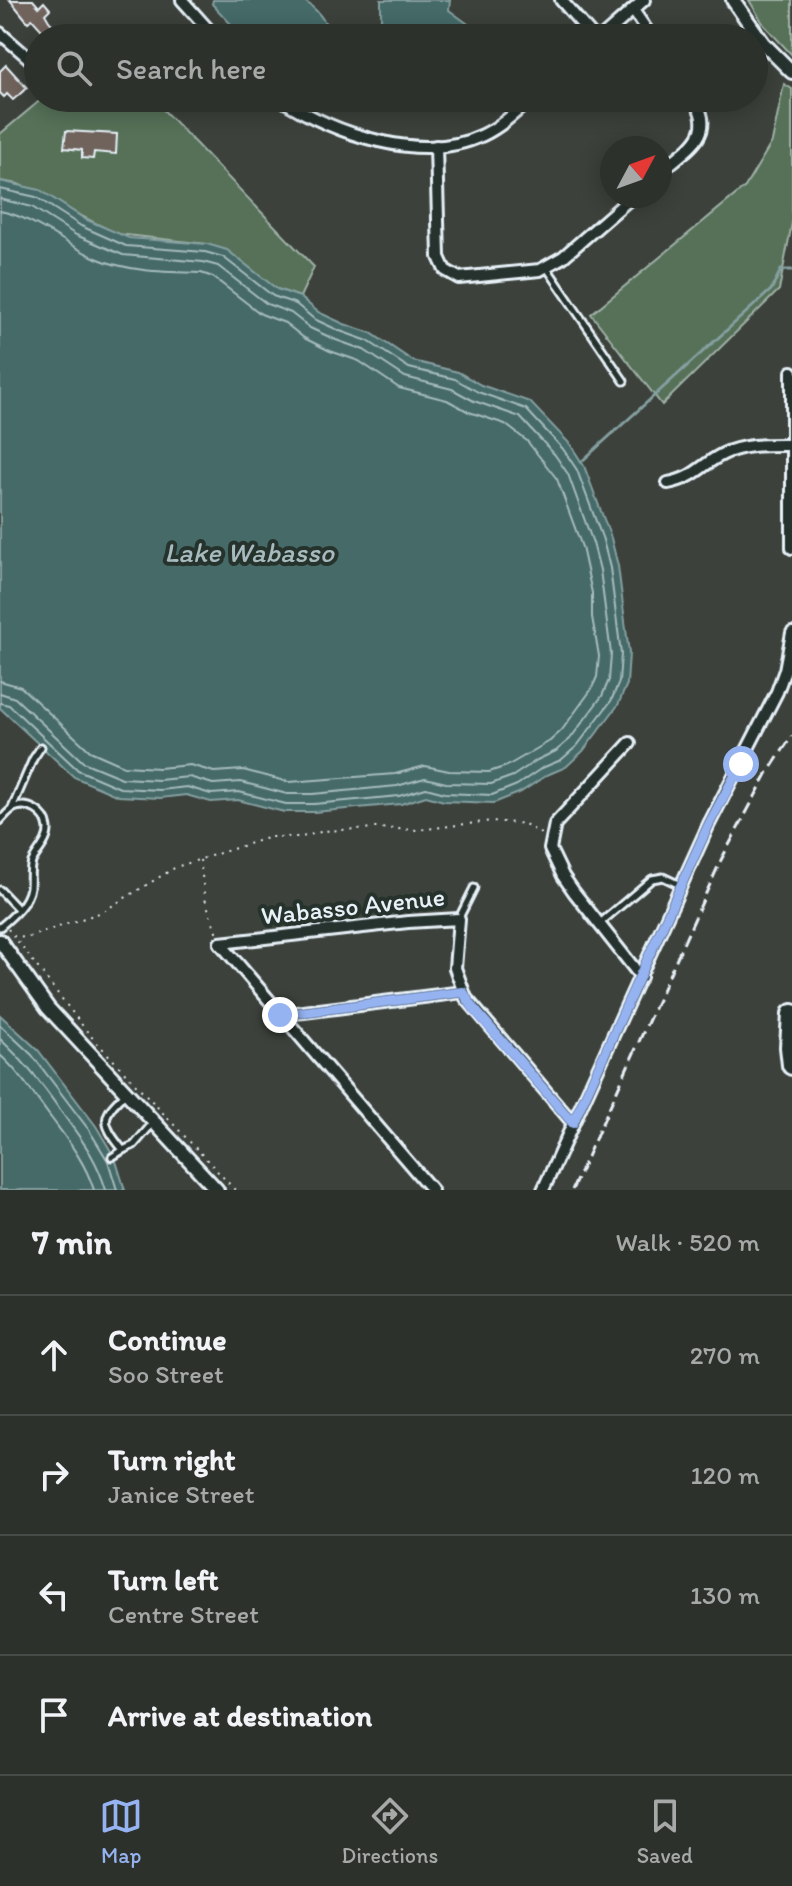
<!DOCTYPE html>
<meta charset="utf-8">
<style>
:root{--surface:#2d312c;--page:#353934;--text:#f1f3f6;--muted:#a7a9a9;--line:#484c48;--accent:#95b2f1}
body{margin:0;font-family:Itim,sans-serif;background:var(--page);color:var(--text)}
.compass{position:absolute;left:600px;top:136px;width:72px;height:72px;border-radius:50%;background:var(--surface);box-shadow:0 4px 20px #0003;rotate:49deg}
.stop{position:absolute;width:24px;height:24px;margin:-18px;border:6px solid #95b2f1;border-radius:50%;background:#fff}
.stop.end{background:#95b2f1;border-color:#fff;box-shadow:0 2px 8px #0008}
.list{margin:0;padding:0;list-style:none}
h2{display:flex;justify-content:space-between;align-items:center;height:104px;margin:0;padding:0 32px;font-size:34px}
h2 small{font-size:26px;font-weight:400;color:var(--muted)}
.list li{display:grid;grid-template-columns:52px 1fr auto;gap:24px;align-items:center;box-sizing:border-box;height:120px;padding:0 32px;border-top:2px solid var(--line)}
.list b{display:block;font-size:30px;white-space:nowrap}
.list p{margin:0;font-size:26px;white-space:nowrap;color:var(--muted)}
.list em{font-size:26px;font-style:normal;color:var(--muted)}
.icon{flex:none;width:44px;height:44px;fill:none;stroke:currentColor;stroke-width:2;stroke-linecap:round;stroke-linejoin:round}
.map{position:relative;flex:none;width:792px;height:1190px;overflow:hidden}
.search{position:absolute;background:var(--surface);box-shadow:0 4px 20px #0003;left:24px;right:24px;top:24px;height:88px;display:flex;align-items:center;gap:20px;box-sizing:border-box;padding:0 28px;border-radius:44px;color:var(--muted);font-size:30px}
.sheet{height:584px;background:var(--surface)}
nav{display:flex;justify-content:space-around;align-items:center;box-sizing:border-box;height:112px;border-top:2px solid var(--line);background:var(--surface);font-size:22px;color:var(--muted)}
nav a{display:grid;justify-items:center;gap:4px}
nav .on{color:var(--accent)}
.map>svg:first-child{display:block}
.green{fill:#567158;stroke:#9fb1a8;stroke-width:2}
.water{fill:#456a68;stroke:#86a0a2;stroke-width:2}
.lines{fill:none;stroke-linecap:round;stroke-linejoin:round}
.shore{stroke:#a7bbbe;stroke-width:2}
.stream{stroke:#86a0a2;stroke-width:3}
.building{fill:#70635c;stroke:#e8f1f8;stroke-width:2}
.service-casing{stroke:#e8f1f8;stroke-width:11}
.minor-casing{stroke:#e8f1f8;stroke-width:16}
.tertiary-casing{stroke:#e8f1f8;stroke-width:18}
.motorway-casing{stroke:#e8f1f8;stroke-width:24}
.path{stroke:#e8f1f8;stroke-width:2;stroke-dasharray:2 6;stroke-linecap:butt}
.service{stroke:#26332d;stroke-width:5}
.minor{stroke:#26332d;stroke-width:10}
.tertiary{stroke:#26332d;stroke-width:12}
.motorway{stroke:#26332d;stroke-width:18}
.rail{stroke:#e8f1f8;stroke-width:3;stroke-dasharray:12 6;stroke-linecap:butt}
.route{stroke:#95b2f1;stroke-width:10}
.labels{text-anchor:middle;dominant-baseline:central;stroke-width:8;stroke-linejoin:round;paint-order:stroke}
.street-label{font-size:26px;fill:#e8f1f8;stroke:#26332d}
.water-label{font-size:28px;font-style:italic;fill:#a7bbbe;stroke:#26332d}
</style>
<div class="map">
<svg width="792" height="1190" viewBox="0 0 792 1190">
<rect width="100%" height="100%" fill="#3c413b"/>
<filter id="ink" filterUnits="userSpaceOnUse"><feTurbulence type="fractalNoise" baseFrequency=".0125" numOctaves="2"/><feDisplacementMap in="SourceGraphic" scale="16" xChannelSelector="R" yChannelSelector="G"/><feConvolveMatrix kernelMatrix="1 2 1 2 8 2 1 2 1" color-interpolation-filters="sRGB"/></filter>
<g filter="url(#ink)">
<!-- green -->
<g class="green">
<path d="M749,0H792V55L764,25Z"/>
<path d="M784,84L792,89V223L779,290L662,405L591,314L745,187L772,142Z"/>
<path d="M43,98H152L314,267L300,297L277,289L207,244L117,234L18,184L0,181V134Z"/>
</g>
<!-- water -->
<g class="water">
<path d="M213,0H303C323,12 324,26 338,38H244L212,4Z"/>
<path d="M381,0H450L449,10L479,32L483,38H378L381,32Z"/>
<path d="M342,98H475C432,114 386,107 342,98Z"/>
<path d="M0,181L40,190L85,219L129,238L207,244L227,250L277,289L300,297L318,312L344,324L371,333L413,361L458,372L481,385L530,402L570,444L584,466L611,538L618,566L629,653L627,684L618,705L583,751L566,767L547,775L521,792L494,803L444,801L426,796L401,804L314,812H284L238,800L211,802L186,795L160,798L118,796L74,777L0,708Z"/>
<path d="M0,1015L38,1050L96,1126L115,1158L125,1190H0Z"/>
</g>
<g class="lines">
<!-- shore -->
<g class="shore">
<path d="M0,189L36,197L81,226L126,246L205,252L223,257L273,296L296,304L314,319L340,331L368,341L409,368L455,379L478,392L526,409L563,449L577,470L603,540L610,568L621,654L619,682L611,701L577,746L561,760L542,768L517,785L492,795L445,793L426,788L399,796L314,804H286L239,792L211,794L187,787L160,790L120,788L78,770L9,705L0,703"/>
<path d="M0,199L32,207L76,235L123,255L203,262L218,266L267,304L291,313L310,328L336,340L364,350L405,377L452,389L474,401L520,417L555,455L568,474L593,543L600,570L611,654L609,680L602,696L570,739L556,751L537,760L513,776L491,784L446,783L425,778L397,786L313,794H287L241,782L213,784L189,777L159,780L122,778L83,762L15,698L0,693"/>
<path d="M0,211C36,218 62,243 96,258C128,272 167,272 201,273L213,277L261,314L285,323L304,338L330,351L359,361L399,388L447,400L469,412L505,424L527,441L557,479L582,547L592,593V617L599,656L597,677L591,690L562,730L550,741L507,766L489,772L449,771L425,766L395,774L289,782L243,770L214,772L190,765L159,768L124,766L90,751L21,687L0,681"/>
<path d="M0,1025L32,1055L89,1130L108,1161L117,1190"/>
<path d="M0,1039C24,1061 42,1084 60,1110C80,1138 96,1156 106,1190"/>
<path d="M0,1055C21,1074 35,1097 52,1119C69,1142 85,1162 94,1190"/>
</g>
<!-- stream -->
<path class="stream" d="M581,462L771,290L781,270H792"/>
</g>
<!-- building -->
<g class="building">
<path d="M10,0H33L39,7L44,2L50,9L45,14L49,21L65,38H49L32,19L28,22Z"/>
<path d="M6,65L27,88L13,100L7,94L4,97L0,93V71Z"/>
<path d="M66,131L117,134L116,154L94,152L93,159L82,158V150L64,148Z"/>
</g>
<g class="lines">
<defs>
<g id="service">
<path d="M547,268L624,381"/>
<path d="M12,808L33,759L41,747"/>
<path d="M0,821C4,817 8,811 14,808C28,802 46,812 48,828C49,841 38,850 32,862C29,870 31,879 30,887C28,903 12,917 0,927"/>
<path d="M0,890L18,909"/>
<path d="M459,918L474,888"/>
<path d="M599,924L652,879L663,877L680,885"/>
<path d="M126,1093C100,1116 101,1123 123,1150L134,1145L152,1124"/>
<path d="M112,1157L123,1150"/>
</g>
<g id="minor">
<path d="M182,0L216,38"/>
<path d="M561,0L594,38"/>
<path d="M633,10L652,38"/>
<path d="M0,33L38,66"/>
<path d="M601,38L644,0"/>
<path d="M279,98C333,133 421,165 483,135C502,126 517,111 532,98"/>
<path d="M436,146L439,257L445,270L459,278L540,270L563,257L633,196"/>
<path d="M660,172C686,149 719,135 693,98"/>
<path d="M792,372V548"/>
<path d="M668,483C697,477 699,466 723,454C744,444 767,445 791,445"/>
<path d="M630,743L555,824L550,849L563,876L574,892L641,977"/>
<path d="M220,943L408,922L459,919L455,968L466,998L573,1123"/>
<path d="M220,943L432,1190"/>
<path d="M280,1015L463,992"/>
<path d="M543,1190L709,824L777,692L785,670L792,633"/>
</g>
<g id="tertiary">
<path d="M733,0L763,43L792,72"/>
<path d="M0,941L48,1008L217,1190"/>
</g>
<path id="motorway" d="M792,1014L790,1047L792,1065"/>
</defs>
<!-- service casing -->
<use href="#service" class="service-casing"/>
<!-- minor casing -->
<use href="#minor" class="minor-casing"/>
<!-- tertiary casing -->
<use href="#tertiary" class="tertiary-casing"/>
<!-- motorway casing -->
<use href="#motorway" class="motorway-casing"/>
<!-- path -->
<g class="path">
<path d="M200,860L205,899L217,934"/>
<path d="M8,929L89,1034L235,1190"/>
<path d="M13,936L26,938L102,912L176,867L270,837H302L324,831L376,828L417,830L492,821L525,824L541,834"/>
</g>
<!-- service -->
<use href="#service" class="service"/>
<!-- minor -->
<use href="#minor" class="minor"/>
<!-- tertiary -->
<use href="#tertiary" class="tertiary"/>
<!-- motorway -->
<use href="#motorway" class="motorway"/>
<!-- rail -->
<path class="rail" d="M572,1190L721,860L767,774L792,736"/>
</g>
</g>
<g class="lines" filter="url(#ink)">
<!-- route -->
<path class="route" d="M280,1015L463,992L474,1009L573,1123L709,824L741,764"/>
</g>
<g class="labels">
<!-- street labels -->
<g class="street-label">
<text transform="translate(353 906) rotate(-6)">Wabasso Avenue</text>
</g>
<!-- water labels -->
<g class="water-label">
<text x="249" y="552">Lake Wabasso</text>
</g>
</g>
</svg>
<svg class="compass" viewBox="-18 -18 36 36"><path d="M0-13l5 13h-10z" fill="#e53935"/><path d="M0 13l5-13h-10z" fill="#a7a9a9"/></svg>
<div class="stop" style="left:741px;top:764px"></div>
<div class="stop end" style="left:280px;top:1015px"></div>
<div class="search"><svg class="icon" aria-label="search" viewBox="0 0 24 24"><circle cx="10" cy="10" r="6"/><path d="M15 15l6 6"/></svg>Search here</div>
</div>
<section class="sheet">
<h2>7 min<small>Walk · 520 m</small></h2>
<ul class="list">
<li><svg class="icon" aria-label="ahead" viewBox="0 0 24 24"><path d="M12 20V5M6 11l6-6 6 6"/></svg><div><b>Continue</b><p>Soo Street</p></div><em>270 m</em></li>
<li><svg class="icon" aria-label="right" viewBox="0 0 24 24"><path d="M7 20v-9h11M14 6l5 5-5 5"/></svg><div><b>Turn right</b><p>Janice Street</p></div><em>120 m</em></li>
<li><svg class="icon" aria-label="left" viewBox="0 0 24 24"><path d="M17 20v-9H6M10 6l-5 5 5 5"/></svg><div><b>Turn left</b><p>Centre Street</p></div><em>130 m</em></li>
<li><svg class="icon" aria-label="arrive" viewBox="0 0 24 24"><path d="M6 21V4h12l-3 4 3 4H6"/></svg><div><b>Arrive at destination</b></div></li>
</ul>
</section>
<nav>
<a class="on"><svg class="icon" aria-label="map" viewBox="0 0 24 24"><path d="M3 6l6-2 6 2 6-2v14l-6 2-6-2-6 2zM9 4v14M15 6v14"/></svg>Map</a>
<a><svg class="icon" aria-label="directions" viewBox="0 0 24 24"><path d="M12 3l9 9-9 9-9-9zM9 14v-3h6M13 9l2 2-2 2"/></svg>Directions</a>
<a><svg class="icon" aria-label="saved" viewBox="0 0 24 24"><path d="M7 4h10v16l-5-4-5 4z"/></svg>Saved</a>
</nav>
